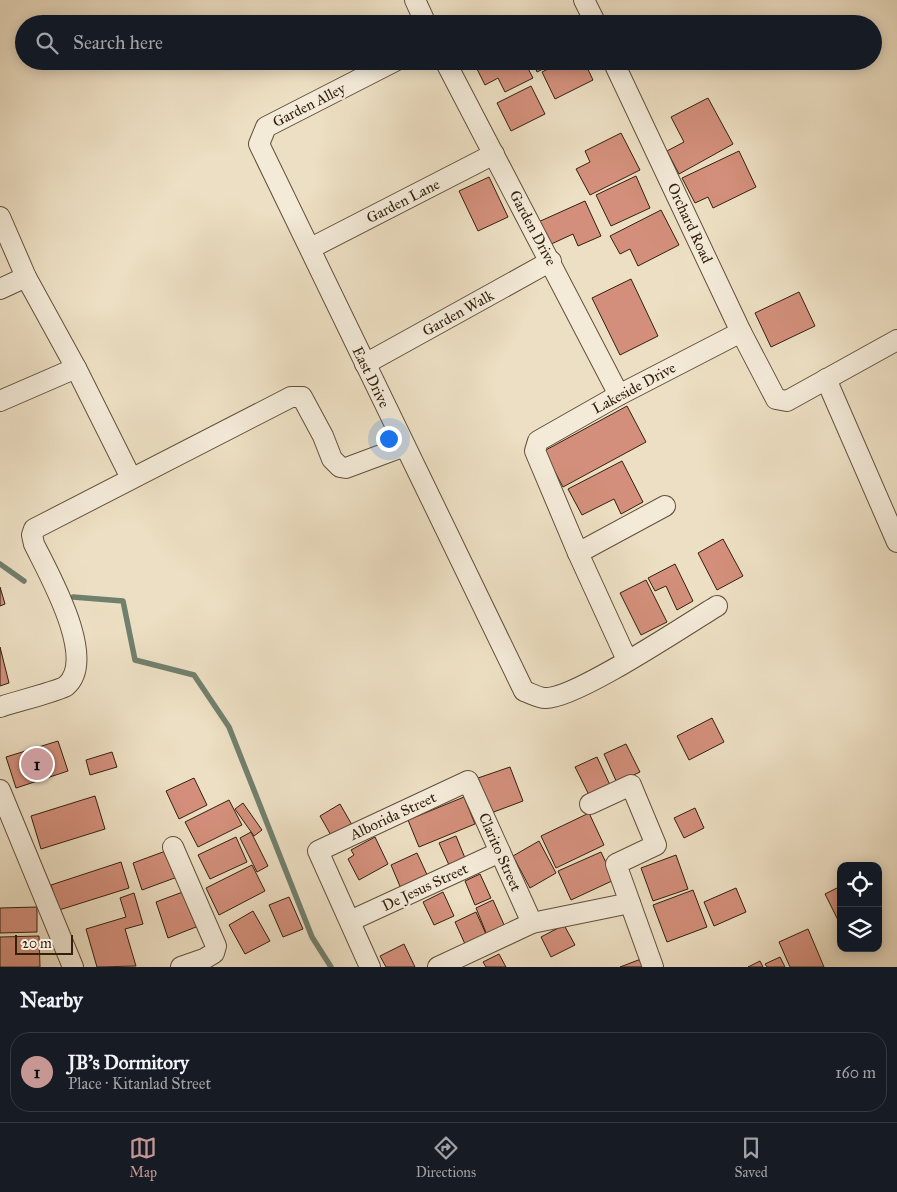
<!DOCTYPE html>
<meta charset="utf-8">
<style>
:root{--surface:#171b24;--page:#20242c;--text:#f1f3f6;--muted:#9ea1a6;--line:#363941;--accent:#c59692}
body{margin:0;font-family:"IM FELL Great Primer",serif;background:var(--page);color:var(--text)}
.controls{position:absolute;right:15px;bottom:15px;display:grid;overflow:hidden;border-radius:10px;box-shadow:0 2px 12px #0003}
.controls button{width:45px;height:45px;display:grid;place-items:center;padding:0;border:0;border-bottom:1px solid var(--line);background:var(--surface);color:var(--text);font:25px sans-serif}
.scale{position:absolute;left:15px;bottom:12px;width:58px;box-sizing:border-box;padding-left:5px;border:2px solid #33210e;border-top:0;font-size:14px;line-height:18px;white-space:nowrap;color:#33210e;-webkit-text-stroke:4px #f3ead8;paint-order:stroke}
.you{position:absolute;left:388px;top:438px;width:18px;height:18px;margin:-12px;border:4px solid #fff;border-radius:50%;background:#1a73e8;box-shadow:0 0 0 8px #1a73e833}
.badge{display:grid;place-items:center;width:32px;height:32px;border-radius:50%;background:var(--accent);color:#111;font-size:16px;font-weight:700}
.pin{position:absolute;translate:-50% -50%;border:2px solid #fff;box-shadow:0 1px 5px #0006}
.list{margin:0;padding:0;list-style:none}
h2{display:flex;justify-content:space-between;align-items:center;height:65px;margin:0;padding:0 20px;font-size:21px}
h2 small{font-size:16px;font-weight:400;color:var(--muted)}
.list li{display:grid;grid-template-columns:32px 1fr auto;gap:15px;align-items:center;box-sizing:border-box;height:80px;margin:0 10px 10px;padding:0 10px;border:1px solid var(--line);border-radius:20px}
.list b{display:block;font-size:19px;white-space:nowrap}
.list p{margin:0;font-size:16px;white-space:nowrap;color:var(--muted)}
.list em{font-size:16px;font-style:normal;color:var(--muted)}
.icon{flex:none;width:28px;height:28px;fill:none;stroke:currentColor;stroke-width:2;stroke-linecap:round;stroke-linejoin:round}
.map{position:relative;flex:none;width:897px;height:967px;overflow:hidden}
.search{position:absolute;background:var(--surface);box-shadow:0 2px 12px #0003;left:15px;right:15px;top:15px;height:55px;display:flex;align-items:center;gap:12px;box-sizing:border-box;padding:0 18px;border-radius:28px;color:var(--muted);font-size:19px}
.sheet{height:155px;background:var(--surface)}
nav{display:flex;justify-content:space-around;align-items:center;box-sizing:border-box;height:70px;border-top:1px solid var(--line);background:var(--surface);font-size:14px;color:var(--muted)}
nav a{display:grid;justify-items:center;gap:2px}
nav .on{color:var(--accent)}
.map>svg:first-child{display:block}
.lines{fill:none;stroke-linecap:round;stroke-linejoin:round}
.stream{stroke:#717f6d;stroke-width:5.5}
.building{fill:#d38f7b;stroke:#33210e}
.street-casing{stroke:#62503b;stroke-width:22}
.street{stroke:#f3ead8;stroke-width:20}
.labels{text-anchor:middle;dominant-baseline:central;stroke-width:4.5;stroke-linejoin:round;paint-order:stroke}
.street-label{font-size:15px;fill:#33210e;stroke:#f3ead8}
</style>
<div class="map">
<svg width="897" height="967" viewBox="0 0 897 967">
<rect width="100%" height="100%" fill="#eddfc3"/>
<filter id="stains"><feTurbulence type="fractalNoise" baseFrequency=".004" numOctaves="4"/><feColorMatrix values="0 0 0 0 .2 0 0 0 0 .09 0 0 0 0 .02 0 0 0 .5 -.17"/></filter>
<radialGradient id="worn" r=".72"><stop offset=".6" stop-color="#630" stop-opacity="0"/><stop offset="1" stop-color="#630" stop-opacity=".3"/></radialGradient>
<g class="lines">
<!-- stream -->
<g class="stream">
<path d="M0,564L24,581"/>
<path d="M73,597L123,601L135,660L194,675L229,727L312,937L331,967"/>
</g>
</g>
<!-- building -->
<g class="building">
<path d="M564,19L566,24H554Z"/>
<path d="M478,61H524L533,78L505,92L498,78L485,85L474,63Z"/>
<path d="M533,61H559L537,72Z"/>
<path d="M564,61H584L593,80L555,99L542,72Z"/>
<path d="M531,86L545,114L511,131L497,103Z"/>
<path d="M708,98L733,144L679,174L667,151L684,142L671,117Z"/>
<path d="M621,133L640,170L590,195L576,169L590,162L585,151Z"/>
<path d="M739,151L756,187L713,208L708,197L695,203L682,178Z"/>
<path d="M636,176L650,208L611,226L596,195Z"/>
<path d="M489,177L508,217L478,231L459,191Z"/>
<path d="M585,201L601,236L578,246L573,234L547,246L536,223Z"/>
<path d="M661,210L679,245L638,266L630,249L620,254L610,236Z"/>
<path d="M631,279L658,336L620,355L592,298Z"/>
<path d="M799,292L815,326L771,347L755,313Z"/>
<path d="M627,406L646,442L563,487L544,451Z"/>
<path d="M622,461L643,502L621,514L614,499L582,515L568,489Z"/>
<path d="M723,539L743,576L717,590L698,553Z"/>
<path d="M675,564L693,601L677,610L666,586L655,591L648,578Z"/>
<path d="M646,580L667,622L641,635L620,593Z"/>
<path d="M0,587L5,604L0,606Z"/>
<path d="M0,647L9,683L0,686Z"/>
<path d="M712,718L724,742L689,760L677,736Z"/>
<path d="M58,741L68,771L16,788L6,757Z"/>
<path d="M626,744L640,772L617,783L604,754Z"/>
<path d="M112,752L117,767L90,775L86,760Z"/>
<path d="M597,757L610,785L589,795L575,767Z"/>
<path d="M510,767L523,801L491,813L478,778Z"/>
<path d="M194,778L207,805L179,819L166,791Z"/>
<path d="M95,796L105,829L41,849L31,816Z"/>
<path d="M464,797L475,824L419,847L408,820Z"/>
<path d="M229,800L242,825L198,847L185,822Z"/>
<path d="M243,803L262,830L254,836L235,809Z"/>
<path d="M340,804L352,825L332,837L320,816Z"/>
<path d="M695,808L704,828L684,838L674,818Z"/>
<path d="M589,813L604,845L556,868L541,836Z"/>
<path d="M251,832L268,866L257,872L240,838Z"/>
<path d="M456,836L465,858L449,865L439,843Z"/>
<path d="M236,837L247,862L210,879L198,855Z"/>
<path d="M375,837L388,864L359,880L348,859L354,855L351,850Z"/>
<path d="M539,841L556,873L530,888L513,856Z"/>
<path d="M171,849L180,876L142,890L133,863Z"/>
<path d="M601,852L614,880L571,900L558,871Z"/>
<path d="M417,853L429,879L402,891L391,865Z"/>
<path d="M676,855L688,889L653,901L641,868Z"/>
<path d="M121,862L129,888L59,910L51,885Z"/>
<path d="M252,865L265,891L219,915L206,888Z"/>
<path d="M480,874L491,898L475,905L465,881Z"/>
<path d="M841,886V921L839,922L825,894Z"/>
<path d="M736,888L746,912L714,926L704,902Z"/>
<path d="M188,890L201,925L168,938L156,902Z"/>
<path d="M693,890L707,927L667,942L653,905Z"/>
<path d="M443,892L454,916L434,925L423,902Z"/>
<path d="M134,893L143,924L125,929L136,966L97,967L86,929L126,917L120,898Z"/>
<path d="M289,897L303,929L283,937L269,905Z"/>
<path d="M493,900L505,927L487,935L476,908Z"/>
<path d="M37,907V932L0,933V908Z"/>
<path d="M253,911L270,941L245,954L229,925Z"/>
<path d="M476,912L486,934L465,944L455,922Z"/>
<path d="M564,925L575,945L551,957L541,937Z"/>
<path d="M808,929L824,967H790L779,942Z"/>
<path d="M39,936L40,967H0V937Z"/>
<path d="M404,944L415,967H386L380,956Z"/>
<path d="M499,954L506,967H486L483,962Z"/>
<path d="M780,957L785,967H767L765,964Z"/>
<path d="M641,959L644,967H620Z"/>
<path d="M760,961L763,967H748Z"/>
</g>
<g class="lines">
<defs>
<g id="street">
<path d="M415,0L426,24"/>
<path d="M584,0L596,24"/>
<path d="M395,61L266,127L259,144L524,691C530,693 539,698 545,698C574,700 687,624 717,606"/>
<path d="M445,61L619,395"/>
<path d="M613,61L741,332L776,399L787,401L897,340"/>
<path d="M0,217L26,277L76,368L131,478"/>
<path d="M311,248L494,154"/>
<path d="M0,289L26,277"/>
<path d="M365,364L551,261"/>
<path d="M826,379L897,542"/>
<path d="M0,401L76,368"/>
<path d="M578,553L665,506"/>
<path d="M627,660L578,553L535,451L538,441L619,395L741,332"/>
<path d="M0,707C11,703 59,691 66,686C98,659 48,573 34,544L32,535L34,529L291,397H302L323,436L332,459L340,467L346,468L405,446"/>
<path d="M0,790L73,967"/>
<path d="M590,804L631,785L656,845L616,864L653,967"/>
<path d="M173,847L216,946L214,953L204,959L181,967"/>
<path d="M350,921L500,852"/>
<path d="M370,967L318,851L468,781L532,923"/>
<path d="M438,967L532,923L630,903"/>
</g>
</defs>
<!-- street casing -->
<use href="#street" class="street-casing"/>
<!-- street -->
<use href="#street" class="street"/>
</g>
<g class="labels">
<!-- street labels -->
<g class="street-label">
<text transform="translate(309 105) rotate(-27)">Garden Alley</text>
<text transform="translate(403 201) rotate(-27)">Garden Lane</text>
<text transform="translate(690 223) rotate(65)">Orchard Road</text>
<text transform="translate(533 228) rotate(62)">Garden Drive</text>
<text transform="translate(458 313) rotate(-29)">Garden Walk</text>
<text transform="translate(371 377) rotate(64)">East Drive</text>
<text transform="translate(634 388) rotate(-28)">Lakeside Drive</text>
<text transform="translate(393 816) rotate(-25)">Alborida Street</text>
<text transform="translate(500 852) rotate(66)">Clarito Street</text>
<text transform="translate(425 887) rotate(-25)">De Jesus Street</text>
</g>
</g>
<rect width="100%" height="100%" filter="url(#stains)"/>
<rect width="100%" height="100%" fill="url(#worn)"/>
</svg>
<div class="controls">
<button><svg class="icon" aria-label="locate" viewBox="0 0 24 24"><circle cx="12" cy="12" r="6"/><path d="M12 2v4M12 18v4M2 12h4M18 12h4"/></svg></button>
<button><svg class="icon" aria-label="layers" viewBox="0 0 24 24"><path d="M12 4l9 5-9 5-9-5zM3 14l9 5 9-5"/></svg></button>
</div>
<div class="scale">20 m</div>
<div class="you"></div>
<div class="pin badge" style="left:37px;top:764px">1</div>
<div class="search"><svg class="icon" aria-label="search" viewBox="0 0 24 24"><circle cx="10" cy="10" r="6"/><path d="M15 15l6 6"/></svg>Search here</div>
</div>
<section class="sheet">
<h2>Nearby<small></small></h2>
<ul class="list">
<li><span class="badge">1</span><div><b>JB's Dormitory</b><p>Place · Kitanlad Street</p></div><em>160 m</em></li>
</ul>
</section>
<nav>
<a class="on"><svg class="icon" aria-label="map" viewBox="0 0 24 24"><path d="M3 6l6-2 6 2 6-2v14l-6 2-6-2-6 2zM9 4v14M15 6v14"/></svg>Map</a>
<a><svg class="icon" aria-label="directions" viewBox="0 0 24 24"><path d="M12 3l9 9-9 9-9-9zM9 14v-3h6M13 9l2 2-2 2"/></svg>Directions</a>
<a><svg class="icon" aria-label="saved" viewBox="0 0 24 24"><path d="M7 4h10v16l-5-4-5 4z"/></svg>Saved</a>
</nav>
